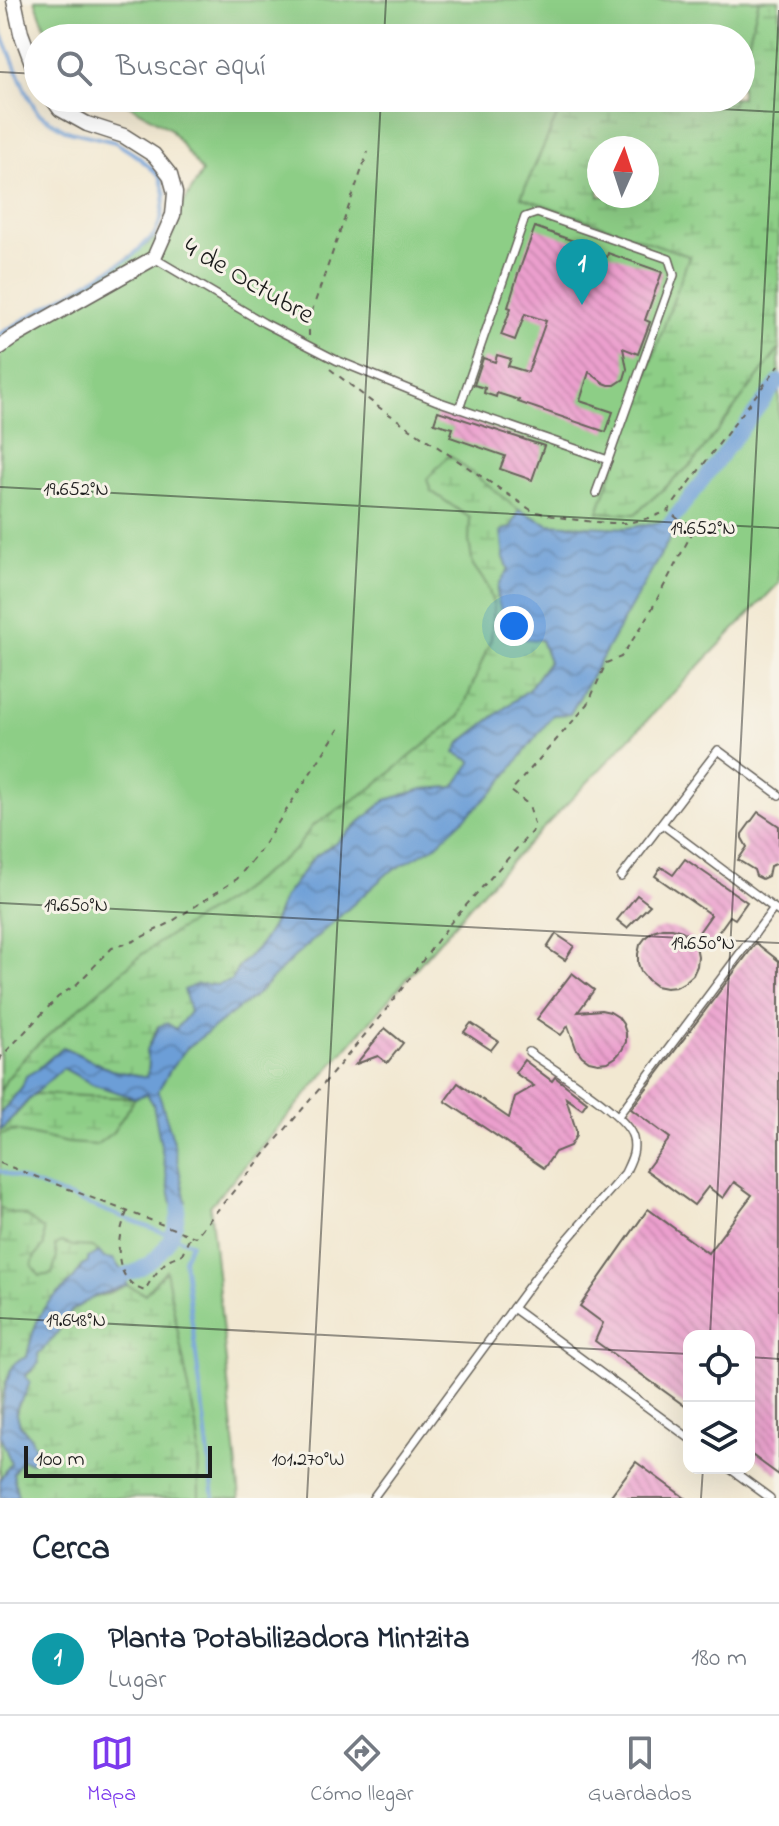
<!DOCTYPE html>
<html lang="es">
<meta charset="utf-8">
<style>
:root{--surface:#fff;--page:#f2f2f3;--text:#1f2937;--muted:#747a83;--line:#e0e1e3;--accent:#7c3aed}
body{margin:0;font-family:"Indie Flower",sans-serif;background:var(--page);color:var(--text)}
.controls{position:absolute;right:24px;bottom:24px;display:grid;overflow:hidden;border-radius:16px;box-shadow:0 8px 32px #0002}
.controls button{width:72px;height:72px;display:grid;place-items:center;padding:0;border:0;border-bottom:2px solid var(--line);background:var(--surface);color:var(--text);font:40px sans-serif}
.compass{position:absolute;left:587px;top:136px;width:72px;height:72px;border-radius:50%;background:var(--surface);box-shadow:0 8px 32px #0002;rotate:3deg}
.scale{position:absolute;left:24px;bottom:20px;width:188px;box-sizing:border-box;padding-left:8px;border:4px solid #1c1c1c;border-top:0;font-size:22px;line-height:28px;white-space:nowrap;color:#1c1c1c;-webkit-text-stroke:6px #f7f3e8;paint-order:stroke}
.you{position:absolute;left:514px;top:626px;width:28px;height:28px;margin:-20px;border:6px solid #fff;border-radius:50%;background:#1a73e8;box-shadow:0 0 0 12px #1a73e833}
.badge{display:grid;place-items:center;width:52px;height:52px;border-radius:50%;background:var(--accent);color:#fff;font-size:26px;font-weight:700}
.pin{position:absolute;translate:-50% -66px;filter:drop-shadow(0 2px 4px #0008)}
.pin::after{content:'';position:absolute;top:42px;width:28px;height:24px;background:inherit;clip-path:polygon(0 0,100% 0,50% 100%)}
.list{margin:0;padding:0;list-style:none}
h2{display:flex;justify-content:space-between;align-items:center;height:104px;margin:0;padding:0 32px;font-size:34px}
h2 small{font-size:26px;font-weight:400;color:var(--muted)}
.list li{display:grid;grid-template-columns:52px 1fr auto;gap:24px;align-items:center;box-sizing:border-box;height:112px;padding:0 32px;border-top:2px solid var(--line)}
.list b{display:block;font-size:30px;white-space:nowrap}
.list p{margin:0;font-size:26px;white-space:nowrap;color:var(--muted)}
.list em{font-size:26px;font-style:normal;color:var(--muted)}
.icon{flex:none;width:44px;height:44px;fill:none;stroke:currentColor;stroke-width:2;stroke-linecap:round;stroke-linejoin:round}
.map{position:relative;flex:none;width:779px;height:1498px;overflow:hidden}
.search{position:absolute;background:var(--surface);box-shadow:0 8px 32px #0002;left:24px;right:24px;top:24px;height:88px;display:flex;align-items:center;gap:20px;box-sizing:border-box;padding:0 28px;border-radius:44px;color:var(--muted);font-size:30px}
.sheet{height:216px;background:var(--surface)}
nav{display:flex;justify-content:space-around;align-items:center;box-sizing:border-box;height:112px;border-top:2px solid var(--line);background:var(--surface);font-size:22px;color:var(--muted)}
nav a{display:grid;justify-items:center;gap:4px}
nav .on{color:var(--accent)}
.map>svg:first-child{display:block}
.green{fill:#8dce86;stroke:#547551;stroke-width:2;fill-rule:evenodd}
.wetland{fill:url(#wetland-marsh);stroke:#547551;stroke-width:2;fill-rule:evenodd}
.water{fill:url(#water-waves);stroke:#445d7a;stroke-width:2}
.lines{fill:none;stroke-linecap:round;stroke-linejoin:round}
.stream{stroke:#6c9ed7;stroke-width:4}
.canal{stroke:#6c9ed7;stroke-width:14}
.building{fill:url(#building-back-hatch)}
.lane-casing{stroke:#67635b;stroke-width:10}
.street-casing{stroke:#67635b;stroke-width:17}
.path{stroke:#67635b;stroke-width:2;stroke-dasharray:6 6;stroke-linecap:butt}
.lane{stroke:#fff;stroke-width:7}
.street{stroke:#fff;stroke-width:14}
.ticks{fill:none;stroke:#1c1c1c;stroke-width:2;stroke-opacity:0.45}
.labels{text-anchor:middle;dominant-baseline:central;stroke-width:6;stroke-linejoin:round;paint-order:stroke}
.street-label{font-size:28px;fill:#1c1c1c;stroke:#f7f3e8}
.ticks-label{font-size:20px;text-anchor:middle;fill:#1c1c1c;stroke:#f7f3e8;stroke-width:6;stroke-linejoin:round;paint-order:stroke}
</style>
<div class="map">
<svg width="779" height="1498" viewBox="0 0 779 1498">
<defs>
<pattern id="wetland-marsh" width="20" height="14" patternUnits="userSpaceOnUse" patternTransform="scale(2)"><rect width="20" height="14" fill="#8dce86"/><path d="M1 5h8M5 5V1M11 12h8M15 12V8" fill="none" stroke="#79b073"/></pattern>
<pattern id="water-waves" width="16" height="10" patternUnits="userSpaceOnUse" patternTransform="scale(2)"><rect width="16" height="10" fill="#6c9ed7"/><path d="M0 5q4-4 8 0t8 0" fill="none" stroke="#5880ae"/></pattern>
<pattern id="building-back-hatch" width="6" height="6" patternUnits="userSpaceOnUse" patternTransform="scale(2)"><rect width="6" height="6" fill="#eb9fcd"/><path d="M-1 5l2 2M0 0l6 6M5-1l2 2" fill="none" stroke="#c988af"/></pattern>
</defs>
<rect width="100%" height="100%" fill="#f7f3e8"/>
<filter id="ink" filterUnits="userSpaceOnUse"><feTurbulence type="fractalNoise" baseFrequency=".0125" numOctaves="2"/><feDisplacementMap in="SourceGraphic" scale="16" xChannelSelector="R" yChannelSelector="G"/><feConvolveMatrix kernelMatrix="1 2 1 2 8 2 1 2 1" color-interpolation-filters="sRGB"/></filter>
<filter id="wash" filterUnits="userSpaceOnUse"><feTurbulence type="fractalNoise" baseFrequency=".006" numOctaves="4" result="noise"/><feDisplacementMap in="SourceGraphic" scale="32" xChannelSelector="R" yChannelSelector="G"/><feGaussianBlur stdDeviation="1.8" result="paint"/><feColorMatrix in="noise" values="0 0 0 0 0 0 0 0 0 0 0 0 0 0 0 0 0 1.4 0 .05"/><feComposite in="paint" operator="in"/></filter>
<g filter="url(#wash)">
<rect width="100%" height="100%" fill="#f2e8d1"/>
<!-- green -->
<path class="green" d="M35,0H779V583L483,891L210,1206L240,1498H0V344L168,230L202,172L170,129L117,98H741V38H49ZM599,148H647V196H599Z"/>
<!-- wetland -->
<g class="wetland">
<path d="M759,0H779V349L693,463L635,514L598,512L689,256L521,197L565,98H711L732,105L734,98H741V70ZM647,148V196H599V148Z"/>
<path d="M449,455L519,510L511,528L504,557L509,569C494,591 496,596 506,621L541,640L549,661L528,690L460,743L473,761L454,787L423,789L374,810L336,843L314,857L284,897L272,926L260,945L239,966L231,981L217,985L197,984L191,1012L176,1029L158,1026L146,1052L149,1064L147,1078L111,1070L63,1047L38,1069L27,1076L22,1087L0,1114V1092L6,1080L30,1051L141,955L170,935L231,898L296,849L312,826L369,790L460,716L491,639L494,607L487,585L473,565L469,541L470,518L431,491L427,479Z"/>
<path d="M34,1094L135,1098L113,1132L96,1145L68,1143L16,1131L0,1134V1130L3,1129Z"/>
<path d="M0,1207L6,1211L26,1216L44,1230V1245L34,1258L32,1266L40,1276L52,1274L57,1257L55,1246L61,1242L73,1246L93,1247L99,1252L88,1258V1262L82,1265C76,1281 59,1291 48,1303C36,1318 31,1339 27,1357C6,1365 8,1382 0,1401Z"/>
<path d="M166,1270L198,1436L199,1498H18L13,1473L22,1459L31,1438C17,1422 10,1412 25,1395V1376L33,1370L38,1354L55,1336L71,1311L95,1296L104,1295L127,1285L145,1294Z"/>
</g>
<!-- water -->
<g class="water">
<path d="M519,510L548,524L627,528L660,522L674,531L570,714L553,715L496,789L434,847L388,873L293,958L256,995L187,1048L172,1067L158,1091L173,1139L186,1202L173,1209L153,1104L147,1094L135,1098L92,1084L63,1068L34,1094L2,1129H0V1114L22,1087L26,1076L38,1069L63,1047L111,1070L147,1077L149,1064L146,1052L159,1026L167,1023L176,1029L190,1012L184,990L197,984L217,985L231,981L239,966L260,945L272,926L284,897L314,857L336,843L386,800L423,789L454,787L472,761L455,753L460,743L528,690L549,661L541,640L516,638C508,625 494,603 498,587C500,581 505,575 509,569L504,558L501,531L511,528Z"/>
<path d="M99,1252L104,1258L113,1259L125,1275L127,1285L95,1296L71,1311L55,1336L38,1354L39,1363L25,1376L30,1382L25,1395L18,1404L16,1411L20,1425L31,1438L40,1458L30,1463L22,1459L13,1473L18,1498H0V1479L11,1463C8,1454 2,1442 0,1434C0,1418 5,1373 16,1362C17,1361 26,1357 27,1357C31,1339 36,1317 48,1303C59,1291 76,1281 82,1265L88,1262V1258Z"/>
</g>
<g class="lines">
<!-- stream -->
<g class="stream">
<path d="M0,22L2,34L26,92L38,113L65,130L115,142L137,156L160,176L165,194L161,220L154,235L131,257L0,334"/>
<path d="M0,1171L191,1243L184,1259L214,1498"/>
</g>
<!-- canal -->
<g class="canal">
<path d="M667,527L779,381"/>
<path d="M125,1275C157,1265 177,1239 179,1205"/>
</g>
</g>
<g id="blocks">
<!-- building -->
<g class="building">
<path d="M535,227L576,242L575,246L607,257L608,253L662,272L645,320L650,322L638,354L623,348L627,369L624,379L615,385H609L604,383L589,372L580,401L613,412L606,432L518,402L519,400L497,393L496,397L484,393L485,388L474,385L483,358L495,362L497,355L511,359L508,366L528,372L546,321L525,314L515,340L501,335L511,308L508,307L518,274Z"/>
<path d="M438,411L544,446L532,480L500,469L505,456L450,437L453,428L434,423Z"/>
<path d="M758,812L779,826V863L770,866L768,876L762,879L756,876L754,870L738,860L747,847L742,838V834Z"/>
<path d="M685,859L747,902L735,919L730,916L710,944L697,935L711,915L655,876L661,867L673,875Z"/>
<path d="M637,895L650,905L627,928L617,920Z"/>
<path d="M662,928H672L682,931L695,941L698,956L697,966L693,975L685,982L676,987L666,988L656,986L648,980L641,972L638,963V954L640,945L646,937L653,931Z"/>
<path d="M556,934L574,946L565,960L547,948Z"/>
<path d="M756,943L779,961V1475L749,1453V1336H689V1409L595,1341L603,1323L580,1306L648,1209L708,1253L752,1195L734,1182L723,1198L708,1187L694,1205L646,1170L670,1138L631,1109Z"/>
<path d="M572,973L594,990L578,1012L601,1010L610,1012L618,1017L623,1024L626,1033V1042L622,1050L616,1057L608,1062L598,1063L589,1061L582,1056L576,1048L568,1026L561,1035L537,1019Z"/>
<path d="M471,1023L498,1041L491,1050L464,1032Z"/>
<path d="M385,1028L403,1043L387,1063L378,1056L356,1064Z"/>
<path d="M524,1060L552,1081L555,1077L587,1102L582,1109L566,1098L576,1130V1136L570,1146L555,1152L544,1168L445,1101L458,1083L509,1118L515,1097L534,1086L515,1073Z"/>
<path d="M636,1462L685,1498H609Z"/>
</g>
</g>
</g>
<g filter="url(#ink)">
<use href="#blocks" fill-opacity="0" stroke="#67635b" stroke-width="2"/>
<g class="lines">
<defs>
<g id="lane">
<path d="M154,258L264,323L336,360L437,401L608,460L596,493"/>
<path d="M459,409L525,217L537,213L669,259L674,275L608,460"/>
<path d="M662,824L779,912"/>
<path d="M621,877L718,750L779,795"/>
<path d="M618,1116L774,908"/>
<path d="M513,1308L689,1438"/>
<path d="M729,1468L770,1498"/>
<path d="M373,1498L541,1270L625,1173C631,1160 636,1152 633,1138C628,1114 551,1068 529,1052"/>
</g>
<g id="street">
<path d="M14,0L21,33L38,79"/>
<path d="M0,347L14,337L154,258L173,215L175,193L170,175L154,155L124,136L87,124L60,109L52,98"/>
</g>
</defs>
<!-- lane casing -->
<use href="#lane" class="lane-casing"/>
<!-- street casing -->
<use href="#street" class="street-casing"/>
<!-- path -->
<g class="path">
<path d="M309,336V319L368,152"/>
<path d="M330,369L377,406L531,510C554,518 594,523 619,523C636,523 653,517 668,511L779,365"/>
<path d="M0,1061L1,1057L58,997L77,984L112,948L134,941L168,924L237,879L261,849L339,729"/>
<path d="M0,1163L195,1237L389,1006L452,921L535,828L529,805L511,791L588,704L606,663L621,657L646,620L693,531L668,511"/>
<path d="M127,1212C116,1238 111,1280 145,1291C147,1284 163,1263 170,1259C174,1257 178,1256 182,1254L190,1237"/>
</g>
<!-- lane -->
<use href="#lane" class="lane"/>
<!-- street -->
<use href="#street" class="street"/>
</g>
</g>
<!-- ticks -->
<path class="ticks" d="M384,38L386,0M0,72L38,74M503,98L779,112M0,487L779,528M0,903L779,943M0,1318L689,1354M710,1336L779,10M749,1357L779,1359M307,1498L381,98M701,1498L703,1468"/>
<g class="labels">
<!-- street labels -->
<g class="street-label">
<text transform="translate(248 282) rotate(30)">4 de Octubre</text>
</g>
</g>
<g class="ticks-label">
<text x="76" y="495">19.652°N</text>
<text x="703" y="534">19.652°N</text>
<text x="76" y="911">19.650°N</text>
<text x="703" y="949">19.650°N</text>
<text x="76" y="1326">19.648°N</text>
<text x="308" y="1465">101.270°W</text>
</g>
</svg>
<div class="controls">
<button><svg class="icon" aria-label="locate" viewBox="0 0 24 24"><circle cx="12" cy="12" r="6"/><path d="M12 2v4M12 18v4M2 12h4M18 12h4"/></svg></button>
<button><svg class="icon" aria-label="layers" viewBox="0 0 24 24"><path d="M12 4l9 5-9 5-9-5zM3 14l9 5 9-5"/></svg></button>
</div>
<svg class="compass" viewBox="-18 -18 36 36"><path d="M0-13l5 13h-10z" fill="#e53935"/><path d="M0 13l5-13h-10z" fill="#747a83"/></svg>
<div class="scale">100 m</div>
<div class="you"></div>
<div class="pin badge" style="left:582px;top:305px;background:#0f9aa8">1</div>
<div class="search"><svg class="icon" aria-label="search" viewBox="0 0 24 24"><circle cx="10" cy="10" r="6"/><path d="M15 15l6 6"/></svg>Buscar aquí</div>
</div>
<section class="sheet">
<h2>Cerca<small></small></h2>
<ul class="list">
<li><span class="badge" style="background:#0f9aa8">1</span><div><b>Planta Potabilizadora Mintzita</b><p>Lugar</p></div><em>180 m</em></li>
</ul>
</section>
<nav>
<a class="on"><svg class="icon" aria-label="map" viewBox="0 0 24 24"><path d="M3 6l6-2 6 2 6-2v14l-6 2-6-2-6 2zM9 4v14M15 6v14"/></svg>Mapa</a>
<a><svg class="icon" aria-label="directions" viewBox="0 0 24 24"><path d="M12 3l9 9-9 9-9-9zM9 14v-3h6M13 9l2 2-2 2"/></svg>Cómo llegar</a>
<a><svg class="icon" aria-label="saved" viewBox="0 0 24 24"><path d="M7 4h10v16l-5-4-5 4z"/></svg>Guardados</a>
</nav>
